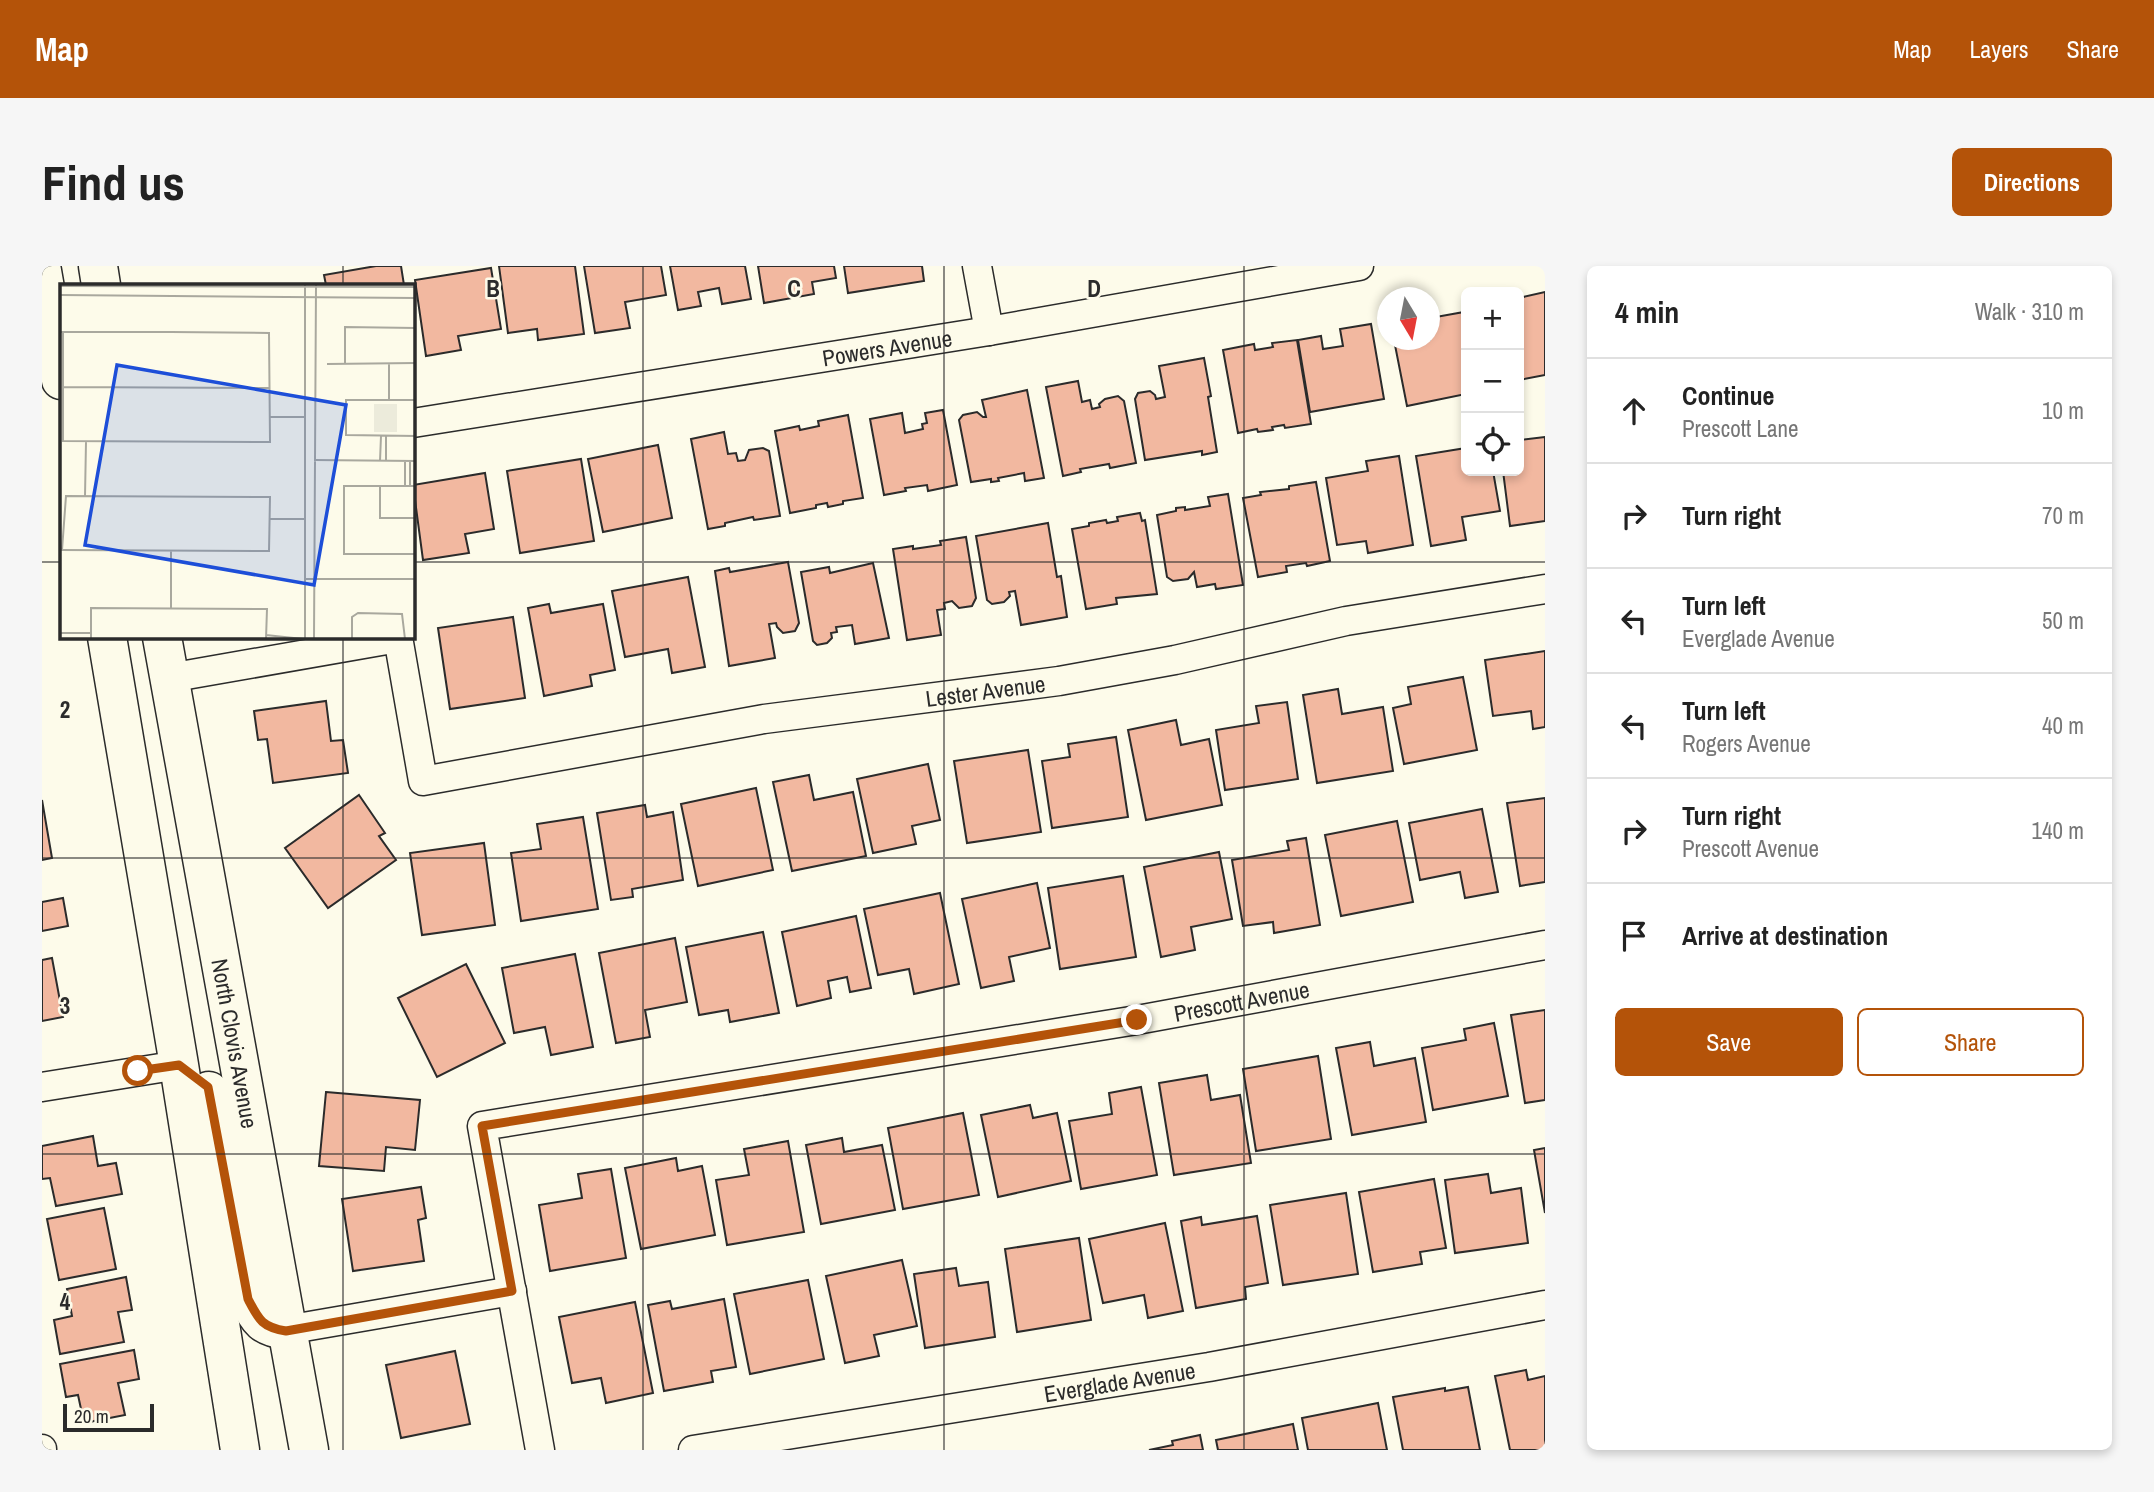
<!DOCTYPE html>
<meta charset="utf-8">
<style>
:root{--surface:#fff;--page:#f6f6f6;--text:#222;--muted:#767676;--line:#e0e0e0;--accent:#b45309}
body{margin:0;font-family:"Archivo Narrow",sans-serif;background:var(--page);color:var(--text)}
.controls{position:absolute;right:21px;top:21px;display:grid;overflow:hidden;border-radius:10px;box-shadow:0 4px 10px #0003}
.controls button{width:63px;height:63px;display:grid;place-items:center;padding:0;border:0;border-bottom:2px solid var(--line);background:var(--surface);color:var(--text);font:35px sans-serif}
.compass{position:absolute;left:1335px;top:21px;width:63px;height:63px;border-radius:50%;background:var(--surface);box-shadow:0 4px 10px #0003;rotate:170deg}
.scale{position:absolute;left:21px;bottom:18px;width:91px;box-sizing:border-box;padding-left:7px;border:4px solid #2b2b2b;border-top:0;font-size:19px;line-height:24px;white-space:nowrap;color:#2b2b2b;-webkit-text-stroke:5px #fdfbea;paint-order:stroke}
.stop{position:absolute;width:21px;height:21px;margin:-16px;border:5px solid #b45309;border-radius:50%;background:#fff}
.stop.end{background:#b45309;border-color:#fff;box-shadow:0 2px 7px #0008}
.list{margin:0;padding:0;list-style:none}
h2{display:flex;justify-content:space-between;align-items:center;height:91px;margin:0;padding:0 28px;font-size:30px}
h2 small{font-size:23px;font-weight:400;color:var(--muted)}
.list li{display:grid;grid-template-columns:46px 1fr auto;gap:21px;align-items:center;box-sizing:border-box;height:105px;padding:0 28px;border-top:2px solid var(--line)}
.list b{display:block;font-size:26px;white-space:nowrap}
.list p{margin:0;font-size:23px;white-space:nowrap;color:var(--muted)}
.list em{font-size:23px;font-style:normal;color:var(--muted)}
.actions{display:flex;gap:14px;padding:21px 28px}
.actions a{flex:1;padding:16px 0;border:2px solid var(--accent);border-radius:10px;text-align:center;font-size:24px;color:var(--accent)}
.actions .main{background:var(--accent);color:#fff}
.icon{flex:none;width:38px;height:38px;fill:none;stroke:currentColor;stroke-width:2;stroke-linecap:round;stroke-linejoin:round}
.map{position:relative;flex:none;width:1503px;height:1184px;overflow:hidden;border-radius:10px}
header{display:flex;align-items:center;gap:42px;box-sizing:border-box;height:98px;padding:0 35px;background:var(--accent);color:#fff}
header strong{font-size:33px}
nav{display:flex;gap:38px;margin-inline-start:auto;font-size:24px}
.intro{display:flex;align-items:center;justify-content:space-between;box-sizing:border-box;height:168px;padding:0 42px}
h1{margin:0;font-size:49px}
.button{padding:18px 32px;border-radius:10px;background:var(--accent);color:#fff;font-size:24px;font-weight:700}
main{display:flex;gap:42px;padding:0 42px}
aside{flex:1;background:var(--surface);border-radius:10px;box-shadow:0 4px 10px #0003}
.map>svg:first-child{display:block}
.building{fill:#f2b8a0;stroke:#2b2b2b;stroke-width:2}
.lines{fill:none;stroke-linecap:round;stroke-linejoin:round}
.minor-casing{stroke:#2b2b2b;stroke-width:31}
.secondary-casing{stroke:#2b2b2b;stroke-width:41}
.minor{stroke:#fdfbea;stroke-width:28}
.secondary{stroke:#fdfbea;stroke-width:38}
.route{stroke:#b45309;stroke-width:9}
.grid{fill:none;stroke:#2b2b2b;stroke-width:2;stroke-opacity:0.55}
.labels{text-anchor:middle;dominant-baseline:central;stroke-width:5;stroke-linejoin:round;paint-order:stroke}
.street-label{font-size:23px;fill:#2b2b2b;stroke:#fdfbea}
.inset-road{fill:none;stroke:#a9a89e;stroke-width:2}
.view{fill:#1d4ed8;fill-opacity:0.15;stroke:#1d4ed8;stroke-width:3.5}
.inset-edge{fill:none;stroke:#2b2b2b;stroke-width:3.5}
.grid-label{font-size:23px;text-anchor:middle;font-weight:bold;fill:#2b2b2b;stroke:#fdfbea;stroke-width:5;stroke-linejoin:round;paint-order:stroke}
</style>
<header>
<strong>Map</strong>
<nav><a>Map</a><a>Layers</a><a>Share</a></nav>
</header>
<div class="intro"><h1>Find us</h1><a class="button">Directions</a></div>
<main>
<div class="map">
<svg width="1503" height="1184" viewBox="0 0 1503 1184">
<rect width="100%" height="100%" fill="#fdfbea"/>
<!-- building -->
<g class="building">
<path d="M334,0H359L362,19H284L282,9Z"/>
<path d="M457,0H533L542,68L496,74L495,63L466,67Z"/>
<path d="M542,0H619L624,29L583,36L588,62L553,67Z"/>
<path d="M628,0H703L709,33L680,38L677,22L656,26L659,40L636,44Z"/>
<path d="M716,0H792L794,12L770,16L772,28L722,37Z"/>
<path d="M802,0H880L882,15L806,27Z"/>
<path d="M449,2L459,63L416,70L419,84L384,90L373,14Z"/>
<path d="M1503,26V109L1477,114V32Z"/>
<path d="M1422,46L1424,57V128L1365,140L1352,74H1388V52Z"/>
<path d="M1329,58L1342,133L1268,146L1256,74L1279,70L1281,83L1301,80L1298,63Z"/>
<path d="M1255,74L1269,158L1243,162L1242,159L1230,161L1231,164L1216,166L1215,163L1196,167L1181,84L1212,78L1213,84L1231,81L1230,77Z"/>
<path d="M1162,92L1169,130L1166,131L1175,186L1160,189V185L1103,194L1093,133L1096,127L1108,125L1113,129L1114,133L1123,131L1117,100Z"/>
<path d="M1036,115L1040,136L1048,134L1050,143L1058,141L1057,138L1063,133L1076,130L1082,135L1094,197L1068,202L1067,198L1038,203L1039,206L1021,210L1004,121Z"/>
<path d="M985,124L1002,212L983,215L982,207L956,212L957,215L949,216V213L929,216L917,154L921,149L935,146L941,151H944L940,134Z"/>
<path d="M901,144L915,219L886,225L885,219L863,222L864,225L842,229L828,153L860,147L863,167L881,163L880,158L885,157L883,147Z"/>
<path d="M806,149L821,232L801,235V238L786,241L785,237L774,239V242L748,247L733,165L757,160L758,164L777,160L776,155Z"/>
<path d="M682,166L686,188L694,187L696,195L703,194L707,184L721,182L727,185L738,250L712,254L711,251L683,257V260L666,263L649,173Z"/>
<path d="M1503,171V255L1468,260L1461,205H1477V174Z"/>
<path d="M616,179L630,252L561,266L546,193Z"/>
<path d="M1424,182V205H1451L1458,245L1420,251L1424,274L1389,280L1374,190Z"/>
<path d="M1357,190L1371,279L1326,287L1324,275L1295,279L1284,212L1326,205L1324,195Z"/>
<path d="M539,193L552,275L478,287L465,205Z"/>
<path d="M443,207L452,263L423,268L427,287L381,294L371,219Z"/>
<path d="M1274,216L1288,295L1265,300L1264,297L1244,300L1245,306L1216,311L1201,232L1219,229L1218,226L1247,223V220Z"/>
<path d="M1186,228L1201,319L1174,323L1173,318L1155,321L1152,306L1146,313L1131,315L1125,311L1115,249L1134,245V242L1143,241V244L1168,240L1166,231Z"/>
<path d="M1098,247L1100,255L1103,254L1115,328L1074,332L1075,338L1044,343L1030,263L1047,260V257L1064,254L1065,257L1076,255L1075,251Z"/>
<path d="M1006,257L1015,311L1019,310L1025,351L979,359L973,325L967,326L968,330L962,336L950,338L945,334L934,270Z"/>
<path d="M924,271L934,332L930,340L917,342L910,335L902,337L903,343L895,344L899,369L865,374L851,283L871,280V283L899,279L898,275Z"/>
<path d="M746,296L757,357L753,365L741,367L735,361L734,357L727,358L733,392L687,400L673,305L687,302L688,306Z"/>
<path d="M831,297L847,372L813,378L810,359L794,361L795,366L789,367L790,372L785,377L775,379L771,375L759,306L787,301L788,307Z"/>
<path d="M646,311L663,401L630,407L626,383L583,391L570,325Z"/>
<path d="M507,338L509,347L561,338L573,404L548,409L550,420L502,430L486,342Z"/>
<path d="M471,351L483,432L408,443L396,362Z"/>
<path d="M1503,385V461L1491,463L1489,445L1451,450L1443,394Z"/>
<path d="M1421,411L1435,484L1362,498L1351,442L1369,438L1366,421Z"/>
<path d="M1296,423L1300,448L1341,441L1351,505L1275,517L1261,429Z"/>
<path d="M284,435L289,475L301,474L306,507L231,517L225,473L216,474L212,445Z"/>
<path d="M1245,436L1256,513L1183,524L1174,464L1217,457L1214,440Z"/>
<path d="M1134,454L1139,479L1167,473L1180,539L1104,554L1086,464Z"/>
<path d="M1074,471L1086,551L1010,562L1000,495L1028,491L1026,478Z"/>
<path d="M986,484L999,566L925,577L912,495Z"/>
<path d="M886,498L898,554L870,560L874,578L831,587L815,513Z"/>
<path d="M767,509L772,534L811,526L824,590L750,605L731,516Z"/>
<path d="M714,522L731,604L656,620L639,538Z"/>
<path d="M317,529L343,567L337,570L354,594L286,642L243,582Z"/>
<path d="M1503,532V616L1478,620L1465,537Z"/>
<path d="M0,534L10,592L0,594Z"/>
<path d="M603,539L605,551L631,546L641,614L590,623L591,631L569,634L555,547Z"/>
<path d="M1440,543L1456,626L1423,632L1418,606L1378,614L1367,557Z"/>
<path d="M541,551L556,643L479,655L469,587L499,583L495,558Z"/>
<path d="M1355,555L1371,636L1299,650L1283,569Z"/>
<path d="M1264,572L1278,659L1232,667L1231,656L1201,660L1190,594L1247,584L1245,575Z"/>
<path d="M442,577L453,659L380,669L368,587Z"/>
<path d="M1177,586L1190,653L1149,661L1153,684L1119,691L1102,601Z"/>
<path d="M1081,610L1094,691L1018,703L1006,622Z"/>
<path d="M995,617L1008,682L967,691L972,715L939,722L920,633Z"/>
<path d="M898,627L917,718L872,728L867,703L836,709L822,643Z"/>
<path d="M21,632L26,660L0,665V636Z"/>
<path d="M814,650L829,722L808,726L805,711L786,715L789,732L755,740L740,666Z"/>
<path d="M721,666L737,747L688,756L686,744L657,749L644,681Z"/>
<path d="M633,672L645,736L603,744L608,771L574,777L557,687Z"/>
<path d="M533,688L551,781L509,789L503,761L472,767L460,702Z"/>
<path d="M10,692L21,751L0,755V694Z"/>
<path d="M424,698L463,777L395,811L356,732Z"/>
<path d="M1503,744V834L1483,837L1469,749Z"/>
<path d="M1452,757L1466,830L1391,844L1380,782L1424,774L1422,763Z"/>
<path d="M1328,776L1332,800L1373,792L1384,856L1310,869L1294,782Z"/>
<path d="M1276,790L1289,873L1214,885L1201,803Z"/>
<path d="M1165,809L1169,834L1198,829L1209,897L1132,909L1117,817Z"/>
<path d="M1099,821L1115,909L1039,923L1027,855L1070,848L1067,827Z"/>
<path d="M284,826L378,834L373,884L344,881L342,905L277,900Z"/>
<path d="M988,839L991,852L1015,847L1029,915L956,931L939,849Z"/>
<path d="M921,847L937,929L861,943L846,862Z"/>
<path d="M51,870L56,900L74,897L80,928L14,940L8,912L0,913V880Z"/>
<path d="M800,872L802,886L840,879L853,944L779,958L764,879Z"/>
<path d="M746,875L762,966L685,979L674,914L707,909L702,883Z"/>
<path d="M1503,882V947L1492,884Z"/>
<path d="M634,892L636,905L660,900L673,969L599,983L583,902Z"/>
<path d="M569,903L584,992L508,1005L497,939L540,932L536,908Z"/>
<path d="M1446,908L1449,927L1479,922L1486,977L1413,987L1403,914Z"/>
<path d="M1392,913L1404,982L1378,986L1380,998L1331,1006L1317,926Z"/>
<path d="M379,921L384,952L376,954L382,995L311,1005L300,933Z"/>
<path d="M1304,927L1316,1008L1241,1019L1228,939Z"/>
<path d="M62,942L74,1003L17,1014L5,953Z"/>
<path d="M1215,950L1226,1017L1203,1021L1204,1033L1154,1042L1139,955L1159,951L1160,959Z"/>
<path d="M1123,957L1141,1045L1106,1052L1102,1029L1061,1037L1047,973Z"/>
<path d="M1037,972L1049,1054L975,1066L963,983Z"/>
<path d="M860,994L875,1060L832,1069L837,1090L803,1097L784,1010Z"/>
<path d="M914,1002L917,1020L946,1016L953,1071L883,1082L872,1008Z"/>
<path d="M84,1011L90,1044L76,1046L82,1076L18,1088L12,1054L30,1050L25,1023Z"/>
<path d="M766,1014L782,1093L708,1108L692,1028Z"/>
<path d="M682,1033L694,1101L669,1105L671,1116L622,1125L606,1039L628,1035L630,1043Z"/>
<path d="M593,1036L611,1127L564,1137L559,1112L530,1117L517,1051Z"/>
<path d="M92,1084L97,1113L76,1117L83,1149L42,1157L36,1129L24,1131L18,1098Z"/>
<path d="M413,1085L428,1158L359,1172L344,1099Z"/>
<path d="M1484,1104L1486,1114L1503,1110V1184H1468L1453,1110Z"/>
<path d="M1426,1121L1438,1184H1361L1351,1131L1403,1122V1125Z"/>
<path d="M1336,1137L1345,1184H1266L1260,1152Z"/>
<path d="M1251,1158L1256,1184H1176L1174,1174Z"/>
<path d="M1158,1169L1161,1184H1107L1131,1179L1130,1175Z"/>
</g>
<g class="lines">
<defs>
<g id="minor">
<path d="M935,0L947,65"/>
<path id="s1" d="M371,157L947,65L1317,0"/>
<path id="s2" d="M356,371L381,515L722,453L1017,415L1133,394L1304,355L1503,323"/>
<path d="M127,412L356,372"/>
<path d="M0,821L137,799"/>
<path d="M244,1064L470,1025"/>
<path d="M0,1183V1184"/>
<path id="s3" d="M498,1184L440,860L1095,754L1503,679"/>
<path id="s4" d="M651,1184L1167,1101L1503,1039"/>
</g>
<g id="secondary">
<path d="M56,0L59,19"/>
<path d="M0,5L19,114"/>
<path d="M65,371L137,799L198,1184"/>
<path id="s5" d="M120,371L267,1184"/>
<path d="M167,825L206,1033C217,1054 220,1061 244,1064"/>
</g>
</defs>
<!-- minor casing -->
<use href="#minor" class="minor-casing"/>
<!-- secondary casing -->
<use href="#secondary" class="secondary-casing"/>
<!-- minor -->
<use href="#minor" class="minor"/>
<!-- secondary -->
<use href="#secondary" class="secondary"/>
</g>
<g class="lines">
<!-- route -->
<path class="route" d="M96,805L137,799L166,821L206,1033C217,1054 220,1061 244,1065L470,1025L440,860L1095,754"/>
</g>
<!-- grid -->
<path class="grid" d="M301,0V19M601,0V1184M902,0V1184M1202,0V1184M0,296H19M371,296H1503M301,371V1184M0,592H1503M0,888H1503"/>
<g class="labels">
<!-- street labels -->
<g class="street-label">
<text stroke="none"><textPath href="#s1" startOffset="480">Powers Avenue</textPath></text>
<text stroke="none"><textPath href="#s2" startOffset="716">Lester Avenue</textPath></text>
<text stroke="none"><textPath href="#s3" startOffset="1099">Prescott Avenue</textPath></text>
<text stroke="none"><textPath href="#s5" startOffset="413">North Clovis Avenue</textPath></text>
<text stroke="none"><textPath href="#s4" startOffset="432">Everglade Avenue</textPath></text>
</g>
</g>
<!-- overview -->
<g transform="translate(18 18)">
<rect width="355" height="355" fill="#fdfbea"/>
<path d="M314,120H337V148H314Z" fill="#ecebdb"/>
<path class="inset-road" d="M245,1V355M0,2L356,3M0,11L356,14M0,48H111L209,49L210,158L3,157V48M285,79V43L356,44M329,79V116M267,80L356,79M3,103L210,104M356,116H286V151L356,152M210,133H245M326,152V177M254,176L356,177M320,177L321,152M320,202V234H356M345,202V177M350,202V177M356,202H284V270H356M25,212L26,158M209,235H246M0,266L209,267L210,213L6,212L2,266M111,266V324M245,295H356M0,349H31M206,351L243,355M31,355V324L207,325L206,355M254,355L256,1M292,355V333L298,329L342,330L345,355"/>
<path class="view" d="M57,81L286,121L254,301L25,261Z"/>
<rect width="355" height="355" class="inset-edge"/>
</g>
<g class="grid-label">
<text x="451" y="31">B</text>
<text x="752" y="31">C</text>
<text x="1052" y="31">D</text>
<text x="23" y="452">2</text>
<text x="23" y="748">3</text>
<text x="23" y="1044">4</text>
</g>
</svg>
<div class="controls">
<button>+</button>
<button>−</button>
<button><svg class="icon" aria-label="locate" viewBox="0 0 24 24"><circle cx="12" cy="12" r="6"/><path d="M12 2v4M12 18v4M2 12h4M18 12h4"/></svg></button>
</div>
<svg class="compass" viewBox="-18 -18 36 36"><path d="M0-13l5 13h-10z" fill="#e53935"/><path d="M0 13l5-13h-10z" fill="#767676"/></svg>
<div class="scale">20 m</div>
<div class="stop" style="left:96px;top:805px"></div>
<div class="stop end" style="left:1095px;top:754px"></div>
</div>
<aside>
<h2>4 min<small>Walk · 310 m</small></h2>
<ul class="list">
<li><svg class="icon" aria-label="ahead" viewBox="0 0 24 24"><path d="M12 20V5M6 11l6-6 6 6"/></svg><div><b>Continue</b><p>Prescott Lane</p></div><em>10 m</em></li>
<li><svg class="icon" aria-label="right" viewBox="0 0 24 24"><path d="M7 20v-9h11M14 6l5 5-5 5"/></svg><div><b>Turn right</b></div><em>70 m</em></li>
<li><svg class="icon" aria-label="left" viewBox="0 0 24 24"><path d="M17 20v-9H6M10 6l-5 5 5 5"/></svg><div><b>Turn left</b><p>Everglade Avenue</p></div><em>50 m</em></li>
<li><svg class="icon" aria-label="left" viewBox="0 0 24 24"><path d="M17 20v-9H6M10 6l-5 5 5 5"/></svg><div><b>Turn left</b><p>Rogers Avenue</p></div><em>40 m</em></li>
<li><svg class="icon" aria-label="right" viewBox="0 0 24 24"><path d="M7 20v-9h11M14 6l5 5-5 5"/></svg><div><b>Turn right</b><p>Prescott Avenue</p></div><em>140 m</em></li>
<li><svg class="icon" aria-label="arrive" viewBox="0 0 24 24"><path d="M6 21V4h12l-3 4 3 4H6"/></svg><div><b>Arrive at destination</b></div></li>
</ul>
<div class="actions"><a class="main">Save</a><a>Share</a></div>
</aside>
</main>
